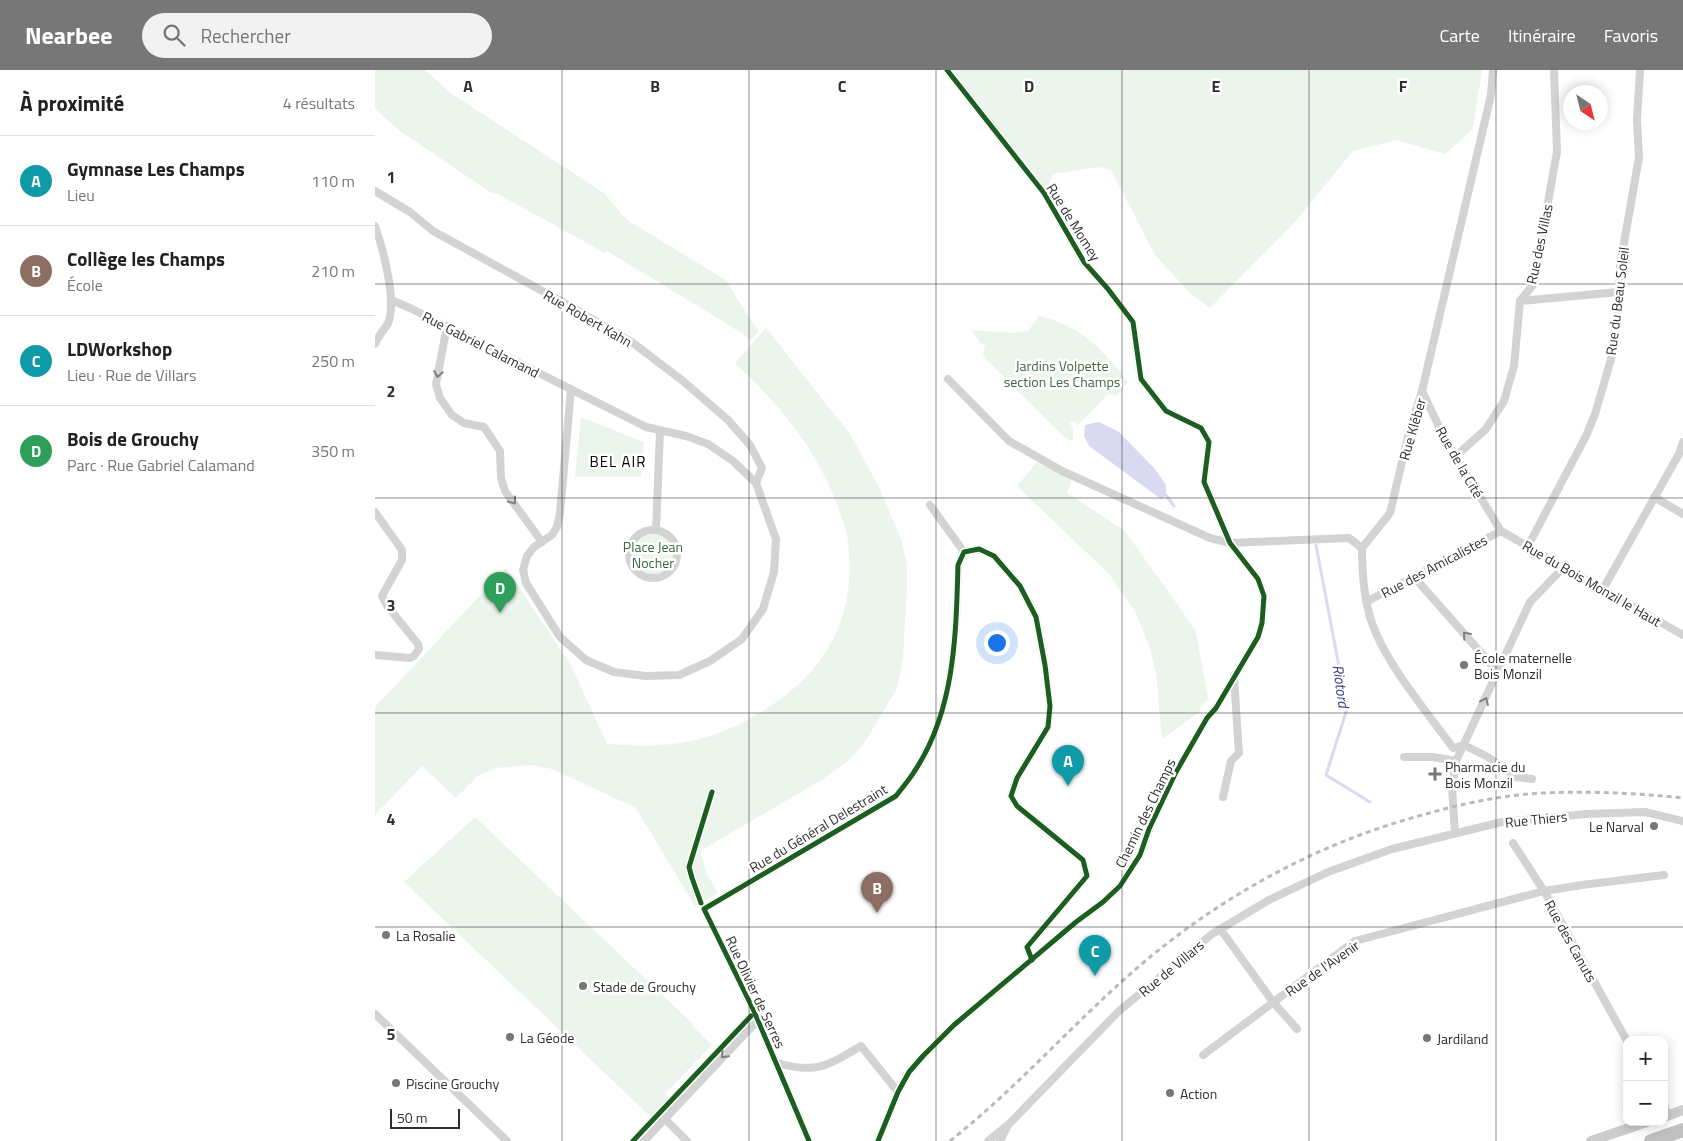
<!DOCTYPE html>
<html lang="fr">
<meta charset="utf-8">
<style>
:root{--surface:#fff;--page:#f2f2f2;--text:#222;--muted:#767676;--line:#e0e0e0;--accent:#777}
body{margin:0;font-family:"Titillium Web",sans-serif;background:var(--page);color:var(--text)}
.controls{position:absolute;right:15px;bottom:15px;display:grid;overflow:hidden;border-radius:10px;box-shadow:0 2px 12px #0003}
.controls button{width:45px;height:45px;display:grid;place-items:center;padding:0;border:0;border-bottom:1px solid var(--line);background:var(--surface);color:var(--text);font:25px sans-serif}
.compass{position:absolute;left:1188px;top:15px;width:45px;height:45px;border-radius:50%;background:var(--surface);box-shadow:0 2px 12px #0003;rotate:145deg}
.scale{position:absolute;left:15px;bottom:12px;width:70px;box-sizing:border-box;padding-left:5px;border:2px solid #2e2e2e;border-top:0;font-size:14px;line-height:18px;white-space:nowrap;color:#2e2e2e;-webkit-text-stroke:4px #fff;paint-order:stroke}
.you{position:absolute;left:621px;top:572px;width:18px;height:18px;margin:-12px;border:4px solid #fff;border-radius:50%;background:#1a73e8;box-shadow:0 0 0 8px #1a73e833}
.badge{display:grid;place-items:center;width:32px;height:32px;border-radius:50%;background:var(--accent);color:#fff;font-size:16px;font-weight:700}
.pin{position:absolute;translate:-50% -41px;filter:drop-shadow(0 1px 2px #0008)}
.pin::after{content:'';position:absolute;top:26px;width:18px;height:15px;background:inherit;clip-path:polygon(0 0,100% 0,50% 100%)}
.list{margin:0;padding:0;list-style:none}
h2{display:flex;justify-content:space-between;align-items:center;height:65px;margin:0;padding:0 20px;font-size:21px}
h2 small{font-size:16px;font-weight:400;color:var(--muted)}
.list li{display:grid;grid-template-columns:32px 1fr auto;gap:15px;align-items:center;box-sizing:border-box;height:90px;padding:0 20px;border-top:1px solid var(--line)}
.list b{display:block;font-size:19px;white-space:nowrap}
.list p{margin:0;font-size:16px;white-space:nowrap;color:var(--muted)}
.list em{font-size:16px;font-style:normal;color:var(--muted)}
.icon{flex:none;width:28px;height:28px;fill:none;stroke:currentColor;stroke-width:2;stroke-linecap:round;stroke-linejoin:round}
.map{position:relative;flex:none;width:1308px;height:1071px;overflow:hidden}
header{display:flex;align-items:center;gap:30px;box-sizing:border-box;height:70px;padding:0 25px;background:var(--accent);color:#fff}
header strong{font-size:24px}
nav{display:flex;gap:28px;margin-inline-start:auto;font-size:18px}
.search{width:350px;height:45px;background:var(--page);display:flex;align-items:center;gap:12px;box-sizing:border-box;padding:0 18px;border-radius:28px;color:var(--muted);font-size:19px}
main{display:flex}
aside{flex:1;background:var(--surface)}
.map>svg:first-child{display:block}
.green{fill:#ecf5ec}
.water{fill:#d9daf1}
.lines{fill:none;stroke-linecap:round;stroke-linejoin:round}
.stream{stroke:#d9daf1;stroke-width:3}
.street{stroke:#d3d3d3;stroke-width:8}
.secondary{stroke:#ccc;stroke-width:10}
.highway{stroke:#c0c0c0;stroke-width:14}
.rail{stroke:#bababa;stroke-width:3;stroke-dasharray:5 4;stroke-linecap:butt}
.cycleway-casing{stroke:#fff;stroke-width:8}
.cycleway{stroke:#1b5e20;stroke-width:5}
.oneway{stroke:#808080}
.grid{fill:none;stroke:#2e2e2e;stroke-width:1;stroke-opacity:0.55}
.poi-dot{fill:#777;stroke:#fff;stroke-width:2}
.labels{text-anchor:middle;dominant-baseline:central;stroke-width:5;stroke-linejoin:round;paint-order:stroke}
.street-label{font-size:14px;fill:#2e2e2e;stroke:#fff}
.park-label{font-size:14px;fill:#3c6941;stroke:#fff}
.poi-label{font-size:14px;fill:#2e2e2e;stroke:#fff;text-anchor:start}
.neighbourhood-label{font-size:15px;letter-spacing:1px;fill:#000;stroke:#fff}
.water-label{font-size:15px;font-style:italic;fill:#3d418f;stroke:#fff}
.grid-label{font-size:16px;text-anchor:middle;font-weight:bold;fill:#2e2e2e;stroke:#fff;stroke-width:5;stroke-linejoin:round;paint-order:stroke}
</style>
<header>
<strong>Nearbee</strong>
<div class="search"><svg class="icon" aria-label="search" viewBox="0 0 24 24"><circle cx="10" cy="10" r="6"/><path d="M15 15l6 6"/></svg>Rechercher</div>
<nav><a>Carte</a><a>Itinéraire</a><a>Favoris</a></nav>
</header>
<main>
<aside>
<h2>À proximité<small>4 résultats</small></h2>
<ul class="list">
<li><span class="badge" style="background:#0f9aa8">A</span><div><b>Gymnase Les Champs</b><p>Lieu</p></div><em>110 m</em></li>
<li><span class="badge" style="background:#8d6e63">B</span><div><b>Collège les Champs</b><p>École</p></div><em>210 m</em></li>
<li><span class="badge" style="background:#0f9aa8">C</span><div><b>LDWorkshop</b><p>Lieu · Rue de Villars</p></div><em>250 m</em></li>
<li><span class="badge" style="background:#2e9e5b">D</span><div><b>Bois de Grouchy</b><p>Parc · Rue Gabriel Calamand</p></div><em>350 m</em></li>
</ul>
</aside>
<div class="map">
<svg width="1308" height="1071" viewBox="0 0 1308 1071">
<rect width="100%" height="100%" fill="#fff"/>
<!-- green -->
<g class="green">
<path d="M0,0H50L77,24L229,123L252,150L352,211L366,235L384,261L376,270L354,255L232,181L230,183L123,124L115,122L25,61L0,39Z"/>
<path d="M577,0H1107L1098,59L1070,84L1022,70L978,81L920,152L835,238L815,223L780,185L736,100L724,97L678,104L672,120Z"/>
<path d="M664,246C707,256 727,279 753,312L742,326L733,324L703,355L700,351L695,353L698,359V372L688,366L611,289L608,284L610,274L605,273L596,260L639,263L653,261Z"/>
<path d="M391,258L475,364L504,417L526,469L532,494V518L528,587L524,609L521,620L490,672L474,690L445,711L325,781L331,802L343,823L320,836L261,738L177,699L156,695L121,698L103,706L81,728L47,696L0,745V637L131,498L196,595L232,674C253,675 275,677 296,674C329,671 360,658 388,641C454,600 484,543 472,465C471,458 468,450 465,443C446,384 405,335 360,293Z"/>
<path d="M206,347L269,372L266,407H200Z"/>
<path d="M662,392L697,410L692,423L750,461L812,548L821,562L833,629L825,637L826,641L787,669L781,603L774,575L760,541L734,504L642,416Z"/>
<circle cx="278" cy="484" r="20"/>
<path d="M100,747L319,955L317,956L337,975L290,1024L294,1029L293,1032L277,1048L29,812Z"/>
</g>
<!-- water -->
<path class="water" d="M724,352L744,362L780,399L791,415V425L786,429L714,376L709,366L710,355Z"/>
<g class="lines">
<!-- stream -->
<g class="stream">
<path d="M791,425L799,436"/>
<path d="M941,475L972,639L951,705L995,732"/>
</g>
<!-- street -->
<g class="street">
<path d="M0,121L35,142L58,161L193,235L258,273L308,311L353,350L375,375L387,398L381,413"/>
<path d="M0,156C8,178 21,228 14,251C11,259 3,265 0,274"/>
<path d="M16,230L35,238L271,357L311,366L333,374L358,391L381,413L401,469L399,502L388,539L367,569L335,591L304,605L271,606L239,602L211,590L185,567L151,513L148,500L152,486L159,477L177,465L182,457L185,443L196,319"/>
<path d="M1145,231L1244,222"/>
<path d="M72,256L61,314L65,328L77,345L89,353L109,357L125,381L126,408L130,421L167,472"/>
<path d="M573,309L634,371L687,401L835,468L855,473L974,468L987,478"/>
<path d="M1047,321L1069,367L1126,461L1308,565"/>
<path d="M1081,386L1111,359L1129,331L1139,296L1145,231L1158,215L1182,82L1179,0"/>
<path d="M1279,427L1308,444"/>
<path d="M555,435L589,482"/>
<path d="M0,442L27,480V490L7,526L13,537L43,574L44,579L39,586L35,588L0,585"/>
<path d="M281,460L285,361"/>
<circle cx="278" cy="484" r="24"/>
<path d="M1153,476L1211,366L1220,344L1239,279L1244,222L1245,196L1264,87L1262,50L1265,0"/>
<path d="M1039,507L1123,602"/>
<path d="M1228,519L1304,384L1308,372"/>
<path d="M991,532L1126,461"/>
<path d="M1089,675L1078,678C1052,642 1011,594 997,553C989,530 987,502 987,478L1015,443L1034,362L1047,321L1116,25L1118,0"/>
<path d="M1089,675L1113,687L1140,707L1157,709"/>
<path d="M1029,687H1058L1081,691L1155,532L1189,497"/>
<path d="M848,727L856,691L864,683L859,608"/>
<path d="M1080,763L1077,717L1081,691"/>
<path d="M1138,773L1169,821L1252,971"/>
<path d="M846,860L898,932L922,959"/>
<path d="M0,944L132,1071"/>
<path d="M828,985L980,871L1169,821L1207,815L1289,805"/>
<path d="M402,993C442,1004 452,996 486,976L523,1022"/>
<path d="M1289,1035L1293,1045"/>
<path d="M290,1049L312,1071"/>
<path d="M269,1071L383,950"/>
<path d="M434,1071L379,941L329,839L521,726C527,718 534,710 539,702C580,641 581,565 583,495L589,482L604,479L619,486L645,516L661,547L670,595L675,636L673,657L642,708L636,726L642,736L708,790L712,806L652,877L657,890"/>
<path d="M503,1071L523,1022L534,1002L548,986L579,955L701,852L728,832L745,816L765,785L774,759L801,702L832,648L841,638L883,567L887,553L889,526L883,509L855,473L829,412L834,372L826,358L791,341L766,309L758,252L733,219L709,192L669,123L572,0"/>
<path d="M613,1071L635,1053L744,941L837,864L894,830L953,802L1017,779L1127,752L1212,744L1270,742L1308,751"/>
<path d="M625,1071L632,1057"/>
</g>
<!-- secondary -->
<g class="secondary">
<path d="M1289,1047L1308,1040"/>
<path d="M1216,1071L1272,1052"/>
</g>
<!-- highway -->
<path class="highway" d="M1276,1071L1308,1060"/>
<!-- rail -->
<path class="rail" d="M575,1071C646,1015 705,945 775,887C857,820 949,771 1051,744C1089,733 1129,725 1168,723C1215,721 1261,723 1308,728"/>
<defs>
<g id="cycleway">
<path d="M326,833L317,808L314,797L337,722"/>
<path d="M258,1071L376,946"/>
<path d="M434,1071L379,941L329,839L521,726C527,718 534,710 539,702C580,641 581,565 583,495L589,482L604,479L619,486L645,516L661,547L670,595L675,636L673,657L642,708L636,726L642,736L708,790L712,806L652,877L657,890"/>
<path d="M503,1071L523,1022L534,1002L548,986L579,955L701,852L728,832L745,816L765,785L774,759L801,702L832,648L841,638L883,567L887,553L889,526L883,509L855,473L829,412L834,372L826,358L791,341L766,309L758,252L733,219L709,192L669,123L572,0"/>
</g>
</defs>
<!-- cycleway casing -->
<use href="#cycleway" class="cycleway-casing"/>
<!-- cycleway -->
<use href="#cycleway" class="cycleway"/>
</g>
<!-- one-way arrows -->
<defs><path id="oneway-chevron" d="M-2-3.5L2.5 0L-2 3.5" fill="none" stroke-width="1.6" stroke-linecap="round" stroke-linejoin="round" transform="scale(1.25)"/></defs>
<g class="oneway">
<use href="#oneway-chevron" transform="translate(63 304) rotate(100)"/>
<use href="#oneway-chevron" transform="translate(138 431) rotate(54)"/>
<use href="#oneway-chevron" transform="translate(1091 565) rotate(-131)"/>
<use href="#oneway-chevron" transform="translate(1110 631) rotate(-65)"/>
<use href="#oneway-chevron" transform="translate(349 985) rotate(133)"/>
</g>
<!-- grid -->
<path class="grid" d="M187,0V1071M374,0V1071M561,0V1071M747,0V1071M934,0V1071M1121,0V1071M0,214H1308M0,428H1308M0,643H1308M0,857H1308"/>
<!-- markers -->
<g class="poi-dot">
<circle cx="1089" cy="595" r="5"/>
<path d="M1057.5 696.5h5v5h5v5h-5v5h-5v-5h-5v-5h5z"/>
<circle cx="1279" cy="756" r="5"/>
<circle cx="11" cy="865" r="5"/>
<circle cx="208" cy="916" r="5"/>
<circle cx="135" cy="967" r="5"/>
<circle cx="1052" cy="968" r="5"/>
<circle cx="21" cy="1013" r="5"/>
<circle cx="795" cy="1023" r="5"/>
</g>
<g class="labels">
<!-- street labels -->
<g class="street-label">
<text transform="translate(699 152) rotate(58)">Rue de Momey</text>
<text transform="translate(1164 174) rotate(-78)">Rue des Villas</text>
<text transform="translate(1242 231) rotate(-83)">Rue du Beau Soleil</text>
<text transform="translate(213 248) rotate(30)">Rue Robert Kahn</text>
<text transform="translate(106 274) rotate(27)">Rue Gabriel Calamand</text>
<text transform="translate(1037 359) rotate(-74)">Rue Kléber</text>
<text transform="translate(1085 392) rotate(60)">Rue de la Cité</text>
<text transform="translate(1059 496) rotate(-28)">Rue des Amicalistes</text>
<text transform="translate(1217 513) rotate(30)">Rue du Bois Monzil le Haut</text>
<text transform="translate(770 743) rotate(-64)">Chemin des Champs</text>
<text transform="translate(1161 749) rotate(-6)">Rue Thiers</text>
<text transform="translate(443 758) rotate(-31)">Rue du Général Delestraint</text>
<text transform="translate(1196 871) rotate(61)">Rue des Canuts</text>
<text transform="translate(796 898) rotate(-40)">Rue de Villars</text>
<text transform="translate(947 898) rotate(-35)">Rue de l'Avenir</text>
<text transform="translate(381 922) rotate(65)">Rue Olivier de Serres</text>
</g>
<!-- park labels -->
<g class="park-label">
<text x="687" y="295">Jardins Volpette<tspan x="687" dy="16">section Les Champs</tspan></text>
<text x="278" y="476">Place Jean<tspan x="278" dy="16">Nocher</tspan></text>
</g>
<!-- poi labels -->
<g class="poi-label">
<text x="1099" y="587">École maternelle<tspan x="1099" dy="16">Bois Monzil</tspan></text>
<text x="1070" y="696">Pharmacie du<tspan x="1070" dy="16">Bois Monzil</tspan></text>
<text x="1269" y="756" text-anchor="end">Le Narval</text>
<text x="21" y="865">La Rosalie</text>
<text x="218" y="916">Stade de Grouchy</text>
<text x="145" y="967">La Géode</text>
<text x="1062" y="968">Jardiland</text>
<text x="31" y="1013">Piscine Grouchy</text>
<text x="805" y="1023">Action</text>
</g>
<!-- neighbourhood labels -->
<g class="neighbourhood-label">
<text x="243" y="391">BEL AIR</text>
</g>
<!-- water labels -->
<g class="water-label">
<text transform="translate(966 616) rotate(82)">Riotord</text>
</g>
</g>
<g class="grid-label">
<text x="93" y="22">A</text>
<text x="280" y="22">B</text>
<text x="467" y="22">C</text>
<text x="654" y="22">D</text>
<text x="841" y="22">E</text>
<text x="1028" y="22">F</text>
<text x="16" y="113">1</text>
<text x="16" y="327">2</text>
<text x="16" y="541">3</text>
<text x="16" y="755">4</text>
<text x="16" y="970">5</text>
</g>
</svg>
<div class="controls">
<button>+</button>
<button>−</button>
</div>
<svg class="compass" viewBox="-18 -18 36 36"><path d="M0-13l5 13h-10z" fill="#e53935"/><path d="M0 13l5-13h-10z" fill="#767676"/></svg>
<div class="scale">50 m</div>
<div class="you"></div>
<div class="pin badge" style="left:693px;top:716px;background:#0f9aa8">A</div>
<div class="pin badge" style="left:502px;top:843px;background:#8d6e63">B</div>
<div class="pin badge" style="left:720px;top:906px;background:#0f9aa8">C</div>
<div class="pin badge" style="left:125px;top:543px;background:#2e9e5b">D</div>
</div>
</main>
